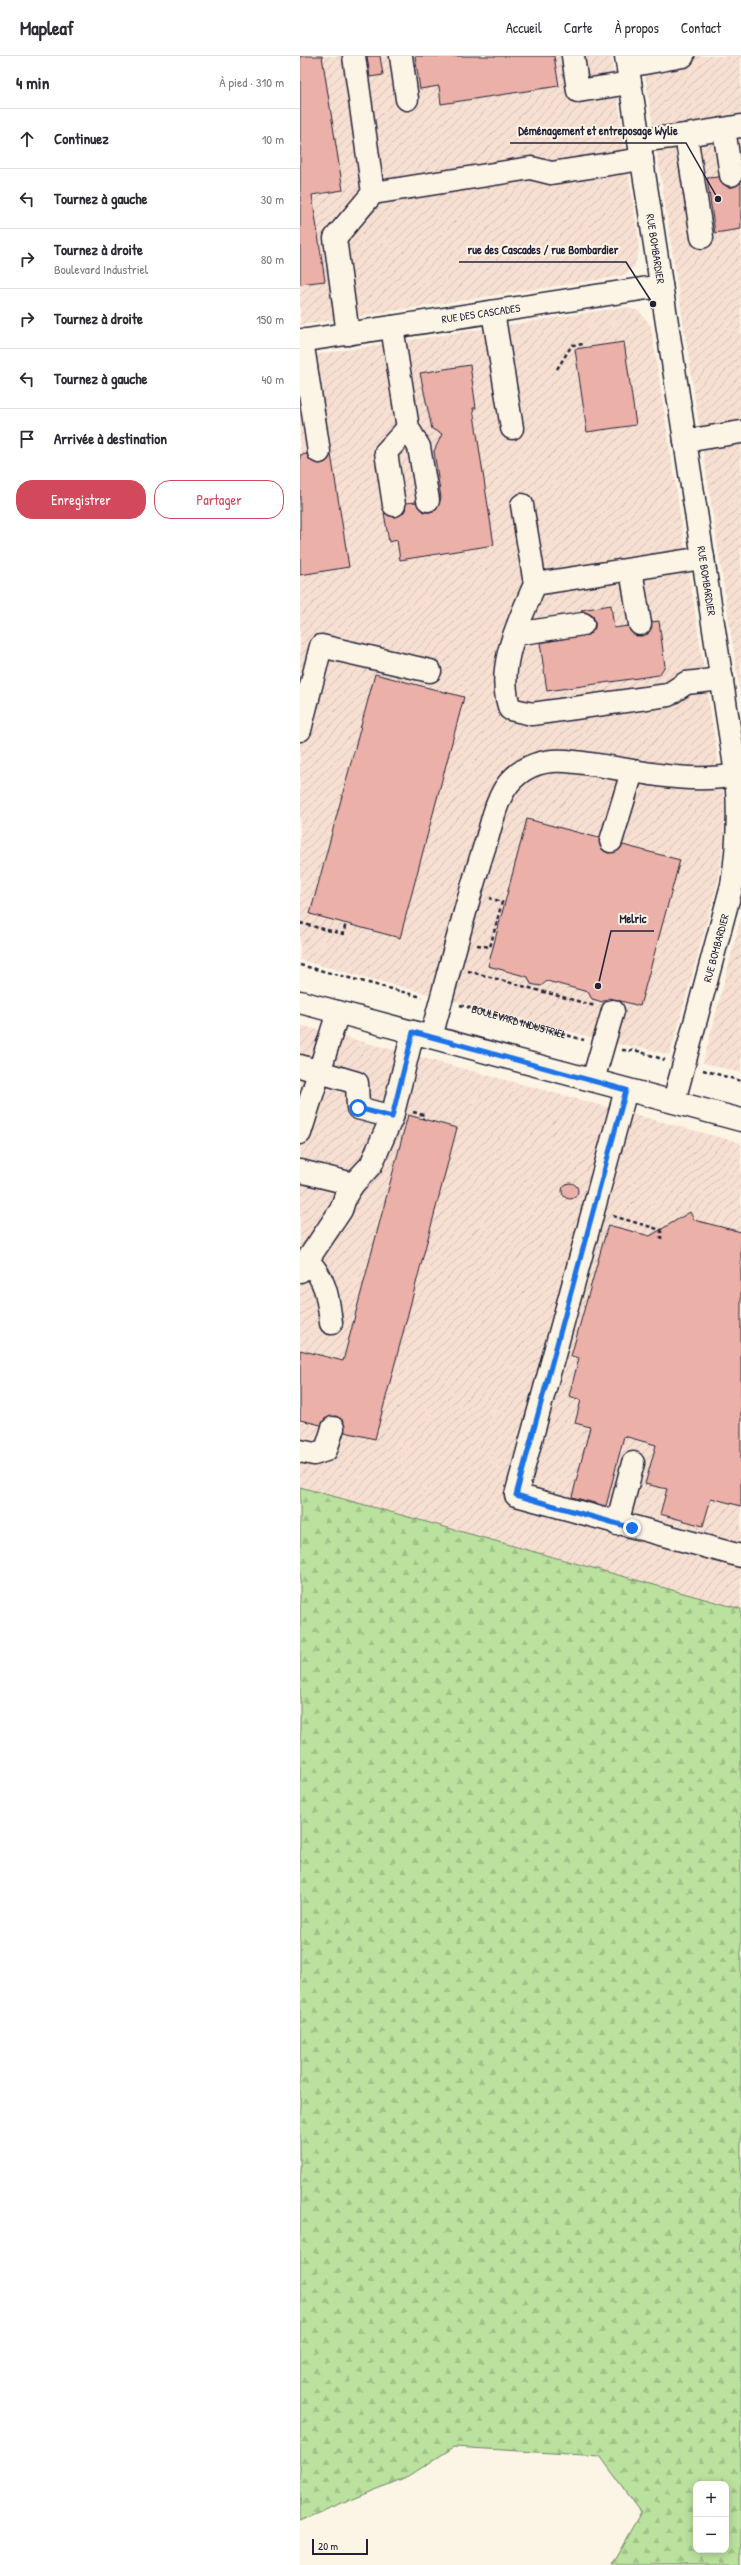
<!DOCTYPE html>
<html lang="fr">
<meta charset="utf-8">
<style>
:root{--surface:#fff;--page:#f2f2f3;--text:#2b2b33;--muted:#7c7c81;--line:#e1e1e2;--accent:#d1495b}
body{margin:0;font-family:"Patrick Hand",sans-serif;background:var(--page);color:var(--text)}
.controls{position:absolute;right:12px;bottom:12px;display:grid;overflow:hidden;border-radius:8px;box-shadow:0 2px 10px #0003}
.controls button{width:36px;height:36px;display:grid;place-items:center;padding:0;border:0;border-bottom:1px solid var(--line);background:var(--surface);color:var(--text);font:20px sans-serif}
.scale{position:absolute;left:12px;bottom:10px;width:56px;box-sizing:border-box;padding-left:4px;border:2px solid #22223b;border-top:0;font-size:11px;line-height:14px;white-space:nowrap;color:#22223b;-webkit-text-stroke:3px #fcf5e5;paint-order:stroke}
.stop{position:absolute;width:12px;height:12px;margin:-9px;border:3px solid #1a73e8;border-radius:50%;background:#fff}
.stop.end{background:#1a73e8;border-color:#fff;box-shadow:0 1px 4px #0008}
.list{margin:0;padding:0;list-style:none}
h2{display:flex;justify-content:space-between;align-items:center;height:52px;margin:0;padding:0 16px;font-size:17px}
h2 small{font-size:13px;font-weight:400;color:var(--muted)}
.list li{display:grid;grid-template-columns:26px 1fr auto;gap:12px;align-items:center;box-sizing:border-box;height:60px;padding:0 16px;border-top:1px solid var(--line)}
.list b{display:block;font-size:15px;white-space:nowrap}
.list p{margin:0;font-size:13px;white-space:nowrap;color:var(--muted)}
.list em{font-size:13px;font-style:normal;color:var(--muted)}
.actions{display:flex;gap:8px;padding:12px 16px}
.actions a{flex:1;padding:9px 0;border:1px solid var(--accent);border-radius:16px;text-align:center;font-size:14px;color:var(--accent)}
.actions .main{background:var(--accent);color:#fff}
.icon{flex:none;width:22px;height:22px;fill:none;stroke:currentColor;stroke-width:2;stroke-linecap:round;stroke-linejoin:round}
.map{position:relative;flex:none;width:441px;height:2509px;overflow:hidden}
header{display:flex;align-items:center;gap:24px;box-sizing:border-box;height:56px;padding:0 20px;background:var(--surface);border-bottom:1px solid var(--line)}
header strong{font-size:19px}
nav{display:flex;gap:22px;margin-inline-start:auto;font-size:14px}
main{display:flex}
aside{flex:1;background:var(--surface)}
.map>svg:first-child{display:block}
.industrial{fill:url(#industrial-furrows)}
.forest{fill:url(#forest-firs);stroke:#6e826c;fill-rule:evenodd}
.building{fill:#ebb0a7;stroke:#22223b}
.lines{fill:none;stroke-linecap:round;stroke-linejoin:round}
.minor-casing{stroke:#22223b;stroke-width:25}
.path{stroke:#22223b;stroke-width:2.5;stroke-dasharray:4 3;stroke-linecap:butt}
.minor{stroke:#fcf5e5;stroke-width:22}
.route{stroke:#1a73e8;stroke-width:5}
.labels{text-anchor:middle;dominant-baseline:central;stroke-width:4;stroke-linejoin:round;paint-order:stroke}
.street-label{font-size:11px;fill:#22223b;stroke:#fcf5e5}
.leader{fill:none;stroke:#22223b;stroke-width:1.5}
.callout-dot{fill:#22223b;stroke:#fcf5e5;stroke-width:1.5}
.callout-label{font-size:12px;text-anchor:middle;font-weight:bold;fill:#22223b;stroke:#fcf5e5;stroke-width:4;stroke-linejoin:round;paint-order:stroke}
</style>
<header>
<strong>Mapleaf</strong>
<nav><a>Accueil</a><a>Carte</a><a>À propos</a><a>Contact</a></nav>
</header>
<main>
<aside>
<h2>4 min<small>À pied · 310 m</small></h2>
<ul class="list">
<li><svg class="icon" aria-label="ahead" viewBox="0 0 24 24"><path d="M12 20V5M6 11l6-6 6 6"/></svg><div><b>Continuez</b></div><em>10 m</em></li>
<li><svg class="icon" aria-label="left" viewBox="0 0 24 24"><path d="M17 20v-9H6M10 6l-5 5 5 5"/></svg><div><b>Tournez à gauche</b></div><em>30 m</em></li>
<li><svg class="icon" aria-label="right" viewBox="0 0 24 24"><path d="M7 20v-9h11M14 6l5 5-5 5"/></svg><div><b>Tournez à droite</b><p>Boulevard Industriel</p></div><em>80 m</em></li>
<li><svg class="icon" aria-label="right" viewBox="0 0 24 24"><path d="M7 20v-9h11M14 6l5 5-5 5"/></svg><div><b>Tournez à droite</b></div><em>150 m</em></li>
<li><svg class="icon" aria-label="left" viewBox="0 0 24 24"><path d="M17 20v-9H6M10 6l-5 5 5 5"/></svg><div><b>Tournez à gauche</b></div><em>40 m</em></li>
<li><svg class="icon" aria-label="arrive" viewBox="0 0 24 24"><path d="M6 21V4h12l-3 4 3 4H6"/></svg><div><b>Arrivée à destination</b></div></li>
</ul>
<div class="actions"><a class="main">Enregistrer</a><a>Partager</a></div>
</aside>
<div class="map">
<svg width="441" height="2509" viewBox="0 0 441 2509">
<defs>
<pattern id="industrial-furrows" width="10" height="10" patternUnits="userSpaceOnUse"><rect width="10" height="10" fill="#f7e0d2"/><path d="M-1 1l2-2M0 10L10 0M9 11l2-2" fill="none" stroke="#d3c0b5"/></pattern>
<pattern id="forest-firs" width="22" height="20" patternUnits="userSpaceOnUse"><rect width="22" height="20" fill="#bae19d"/><path d="M5 1l3.5 6h-7zM16 11l3.5 6h-7z" fill="#a0c188"/></pattern>
</defs>
<rect width="100%" height="100%" fill="#fcf5e5"/>
<filter id="ink" filterUnits="userSpaceOnUse"><feTurbulence type="fractalNoise" baseFrequency=".025" numOctaves="2"/><feDisplacementMap in="SourceGraphic" scale="8" xChannelSelector="R" yChannelSelector="G"/><feConvolveMatrix kernelMatrix="1 2 1 2 8 2 1 2 1" color-interpolation-filters="sRGB"/></filter>
<g filter="url(#ink)">
<!-- industrial -->
<g class="industrial">
<path d="M0,0H311L339,186L338,199L334,211L327,218L316,221L0,269Z"/>
<path d="M342,0H441V643L399,369Z"/>
<path d="M325,251L339,255L351,270L425,750L424,782L418,826L370,999L344,992L317,988L0,904V301Z"/>
<path d="M441,861V1017L403,1007Z"/>
<path d="M0,969L441,1087V1553L0,1431Z"/>
</g>
<!-- forest -->
<path class="forest" d="M0,1431L441,1553V2509H311L341,2456L300,2400L154,2391L109,2420L0,2465ZM396,2428H426V2494H396Z"/>
<!-- building -->
<g class="building">
<path d="M0,0H22L43,134L12,139L25,225L0,228Z"/>
<path d="M67,0H80L83,19L70,21Z"/>
<path d="M115,0H254L259,30L141,48L139,30L120,33Z"/>
<path d="M419,121L427,131H433L441,126V173L415,177L407,122Z"/>
<path d="M324,286L336,369L287,376L275,293Z"/>
<path d="M170,309L176,352H173L194,489L100,504L97,484L89,486L84,457L96,461L105,454L106,447L116,446L123,456H130L136,453L141,442L134,395L142,378L132,373L120,317Z"/>
<path d="M7,398L10,404L20,408L27,405L31,398L49,511L0,519V399Z"/>
<path d="M311,549L314,572L328,570L336,580L348,578L352,566L359,565L365,610L359,619L247,635L240,587L290,578L295,572V566L293,560L281,554Z"/>
<path d="M75,618L164,641L100,882L10,858Z"/>
<path d="M227,763L299,782L302,793L308,797L319,794L323,789L380,804L340,950L309,942L302,946L296,944L292,943L288,936L247,925L241,930L235,929L231,928L228,921L188,910Z"/>
<path d="M108,1059L157,1072L75,1383L45,1376L42,1364L36,1360L25,1363L21,1369L0,1364V1294L43,1305Z"/>
<circle cx="270" cy="1135" r="8"/>
<path d="M390,1156L394,1164L441,1176V1450L411,1442L403,1470L360,1458L367,1433L345,1428L356,1389L324,1380L306,1450L272,1441L290,1371L275,1367L281,1344L269,1340L279,1302L271,1300L308,1169L350,1180Z"/>
</g>
<g class="lines">
<defs>
<g id="minor">
<path d="M54,0L73,137"/>
<path d="M101,0L107,43"/>
<path d="M273,0L278,35L330,27"/>
<path id="s2" d="M326,0L434,704C440,747 439,786 432,829L374,1045"/>
<path d="M328,10L383,0"/>
<path d="M424,73L431,119"/>
<path d="M386,79L441,70"/>
<path d="M339,85L386,79L402,181"/>
<path d="M193,256L212,372"/>
<path d="M92,271L108,372L119,391L128,444"/>
<path d="M48,278L35,182L73,137L231,112L251,117L342,103"/>
<path d="M2,284L19,396"/>
<path id="s3" d="M0,285L361,230"/>
<path d="M385,385L441,376"/>
<path d="M94,449L86,396L108,372"/>
<path d="M222,449L235,528L403,502"/>
<path d="M331,514L340,568"/>
<path d="M235,528C219,566 195,612 210,653L232,658L368,639L386,627L422,623"/>
<path d="M215,578L283,568"/>
<path d="M0,640L8,642L0,674"/>
<path d="M8,642L21,590L130,615"/>
<path d="M311,785L332,716"/>
<path d="M0,946L441,1064"/>
<path d="M131,981C149,916 165,850 186,786C192,767 196,743 209,727C223,710 244,703 266,705C323,710 379,730 436,719"/>
<path d="M0,1010L57,1027L58,1052L92,1061L113,976"/>
<path d="M293,1024L313,955"/>
<path d="M326,1034L216,1439L441,1500"/>
<path d="M0,1077L38,956"/>
<path d="M0,1115L53,1128"/>
<path d="M7,1204C26,1223 28,1241 31,1267"/>
<path d="M0,1215L41,1154L46,1139L53,1128L71,1109L92,1061"/>
<path d="M0,1395L14,1398L26,1394L33,1372"/>
<path d="M317,1468L333,1407"/>
</g>
</defs>
<!-- minor casing -->
<use href="#minor" class="minor-casing"/>
<!-- path -->
<g class="path">
<path d="M257,313L272,289L285,288"/>
<path d="M0,867L43,878L46,867"/>
<path d="M177,889L190,891L202,846L190,842"/>
<path d="M0,909L122,941"/>
<path d="M168,915L295,950"/>
<path id="s1" d="M160,949L284,984"/>
<path d="M322,994L338,995L365,1004"/>
<path d="M403,1014L441,1025"/>
<path d="M113,1056L124,1059L123,1063"/>
<path d="M313,1160L361,1174V1183"/>
</g>
<!-- minor -->
<use href="#minor" class="minor"/>
</g>
</g>
<g class="lines" filter="url(#ink)">
<!-- route -->
<path class="route" d="M58,1052L92,1061L113,976L326,1034L216,1439L332,1472"/>
</g>
<g class="labels">
<!-- street labels -->
<g class="street-label">
<text stroke="none"><textPath href="#s2" startOffset="195">RUE BOMBARDIER</textPath></text>
<text stroke="none"><textPath href="#s3" startOffset="183">RUE DES CASCADES</textPath></text>
<text stroke="none"><textPath href="#s2" startOffset="531">RUE BOMBARDIER</textPath></text>
<text transform="translate(416 892) rotate(-75)">RUE BOMBARDIER</text>
<text stroke="none"><textPath href="#s1" startOffset="61">BOULEVARD INDUSTRIEL</textPath></text>
</g>
</g>
<!-- callouts -->
<path class="leader" d="M418 143L386 87H210M353 248L326 206H159M298 930L311 875H354"/>
<g class="callout-dot">
<circle cx="418" cy="143" r="4"/>
<circle cx="353" cy="248" r="4"/>
<circle cx="298" cy="930" r="4"/>
</g>
<g class="callout-label">
<text x="298" y="79">Déménagement et entreposage Wylie</text>
<text x="243" y="198">rue des Cascades / rue Bombardier</text>
<text x="333" y="867">Melric</text>
</g>
</svg>
<div class="controls">
<button>+</button>
<button>−</button>
</div>
<div class="scale">20 m</div>
<div class="stop" style="left:58px;top:1052px"></div>
<div class="stop end" style="left:332px;top:1472px"></div>
</div>
</main>
